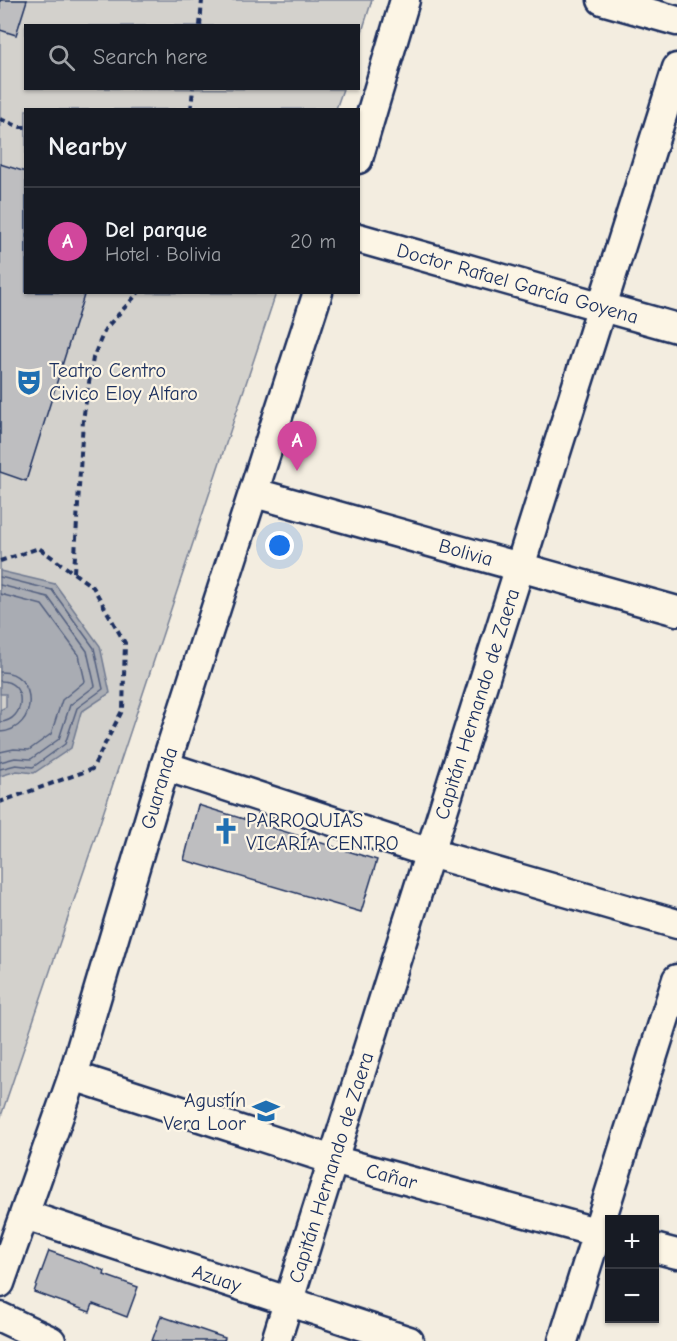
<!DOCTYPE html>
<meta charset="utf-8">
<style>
:root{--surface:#171b24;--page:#20242c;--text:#f1f3f6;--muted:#9ea1a6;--line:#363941;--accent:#1f6fb2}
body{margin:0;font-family:"Comic Neue",sans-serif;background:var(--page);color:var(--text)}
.controls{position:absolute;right:18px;bottom:18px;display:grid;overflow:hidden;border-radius:0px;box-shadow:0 2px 4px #0004}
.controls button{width:54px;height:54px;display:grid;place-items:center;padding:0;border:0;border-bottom:2px solid var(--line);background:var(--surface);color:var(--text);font:30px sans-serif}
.you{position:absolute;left:280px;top:546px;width:21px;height:21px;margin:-15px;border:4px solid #fff;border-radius:50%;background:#1a73e8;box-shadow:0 0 0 9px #1a73e833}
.badge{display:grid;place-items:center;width:39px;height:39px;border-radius:50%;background:var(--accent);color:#fff;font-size:20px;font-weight:700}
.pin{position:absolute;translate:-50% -50px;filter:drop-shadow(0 2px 3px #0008)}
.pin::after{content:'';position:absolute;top:32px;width:21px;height:18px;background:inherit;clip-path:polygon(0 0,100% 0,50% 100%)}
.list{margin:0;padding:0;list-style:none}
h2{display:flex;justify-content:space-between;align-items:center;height:78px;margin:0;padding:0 24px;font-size:26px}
h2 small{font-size:20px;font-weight:400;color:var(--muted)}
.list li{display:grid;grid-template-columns:39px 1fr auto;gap:18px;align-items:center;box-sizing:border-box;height:108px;padding:0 24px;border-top:2px solid var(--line)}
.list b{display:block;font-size:22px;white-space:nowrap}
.list p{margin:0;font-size:20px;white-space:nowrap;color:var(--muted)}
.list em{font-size:20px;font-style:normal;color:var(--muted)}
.icon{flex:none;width:33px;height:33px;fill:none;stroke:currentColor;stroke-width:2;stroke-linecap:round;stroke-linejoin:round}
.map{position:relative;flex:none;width:677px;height:1341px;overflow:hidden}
.search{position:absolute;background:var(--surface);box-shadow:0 2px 4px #0004;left:24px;top:24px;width:336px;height:66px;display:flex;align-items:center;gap:15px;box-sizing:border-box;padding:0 21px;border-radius:0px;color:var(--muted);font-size:22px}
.panel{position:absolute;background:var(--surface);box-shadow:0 2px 4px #0004;left:24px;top:108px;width:336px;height:186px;border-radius:0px}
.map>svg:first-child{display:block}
.green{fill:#d3d1cc;stroke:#778095;stroke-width:1.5}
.water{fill:#a9acb3;stroke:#707a91;stroke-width:1.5}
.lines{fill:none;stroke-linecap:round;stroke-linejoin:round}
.shore{stroke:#546180;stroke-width:1.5}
.building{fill:#bebec0;stroke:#1b2f5e;stroke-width:1.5}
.minor-casing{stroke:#1b2f5e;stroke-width:33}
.path{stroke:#1b2f5e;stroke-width:4;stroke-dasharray:6 4.5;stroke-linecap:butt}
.minor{stroke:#fcf5e5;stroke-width:28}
.labels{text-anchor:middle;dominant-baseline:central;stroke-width:4.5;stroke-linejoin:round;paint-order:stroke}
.street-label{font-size:20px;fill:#1b2f5e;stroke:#fcf5e5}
.poi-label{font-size:20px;fill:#1b2f5e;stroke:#fcf5e5;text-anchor:start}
</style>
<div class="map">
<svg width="677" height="1341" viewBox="0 0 677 1341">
<rect width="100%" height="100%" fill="#f3ede0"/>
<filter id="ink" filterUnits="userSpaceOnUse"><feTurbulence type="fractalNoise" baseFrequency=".0167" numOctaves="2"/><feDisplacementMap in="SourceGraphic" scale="12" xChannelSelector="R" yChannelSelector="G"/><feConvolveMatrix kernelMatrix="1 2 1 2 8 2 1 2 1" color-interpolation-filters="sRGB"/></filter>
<g filter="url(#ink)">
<!-- green -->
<path class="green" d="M0,0H372L359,41L358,26H26V88L343,89L336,109L26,110V292L276,293L91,850L0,1119Z"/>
<!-- water -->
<path class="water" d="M0,571L55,584L100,646L110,693L81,712L71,748L34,773L17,771L0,776V710L6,707V694H0Z"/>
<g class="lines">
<!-- shore -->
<g class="shore">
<path d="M0,577L52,590L94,648L103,689L77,708L65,744L33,767L16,765L0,769"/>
<path d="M0,585L48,597L87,651L95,686L70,705L59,739L31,759L15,758L0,762"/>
<path d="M0,594L42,605L79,655L85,681L62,700L51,734L29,750L14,749L0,752"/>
<path d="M0,672C39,671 39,730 0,732"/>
<path d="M0,681C27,680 27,721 0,722"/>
</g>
</g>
<!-- building -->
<g class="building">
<path d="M0,0H27L16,35L0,30Z"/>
<path d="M0,164L26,172V292H85L26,481L0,472Z"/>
<path d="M198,805L377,860L361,912L184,860Z"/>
<path d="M49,1251L105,1271L104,1275L138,1287L127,1317L93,1304L90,1312L34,1292Z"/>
<path d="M161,1316L225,1338L224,1341H152Z"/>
</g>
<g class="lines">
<defs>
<g id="minor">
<path d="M602,0L677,21"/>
<path d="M358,159L405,0"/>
<path id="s1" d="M358,238L677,328"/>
<path id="s2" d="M255,493L677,611"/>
<path d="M165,766L430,853L677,924"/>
<path id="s3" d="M73,1076L333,1160L610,1236"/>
<path id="s4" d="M25,1215L409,1341"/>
<path d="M654,1248L677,1254"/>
<path id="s5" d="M0,1283L73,1076L165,766L318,292"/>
<path d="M0,1317L51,1341"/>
<path id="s6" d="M276,1341L677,68"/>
<path d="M563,1341L677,979"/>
</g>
</defs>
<!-- minor casing -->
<use href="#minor" class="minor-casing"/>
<!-- path -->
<g class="path">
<path d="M200,26L202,0"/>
<path d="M191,110L193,88"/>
<path d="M0,119L20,127H26"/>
<path d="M0,561L39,548L93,587L125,643L123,709L92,769L0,802"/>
<path d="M74,572L83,420L93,358L105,329L139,292"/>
</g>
<!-- minor -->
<use href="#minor" class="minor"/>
</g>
</g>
<!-- icons -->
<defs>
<symbol id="theatre-bare" viewBox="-9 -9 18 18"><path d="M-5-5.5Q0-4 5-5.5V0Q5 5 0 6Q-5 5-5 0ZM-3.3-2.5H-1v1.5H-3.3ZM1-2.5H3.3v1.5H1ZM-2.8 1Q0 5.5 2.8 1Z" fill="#1f6fb2" stroke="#fcf5e5" stroke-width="2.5" paint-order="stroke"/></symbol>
<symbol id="church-bare" viewBox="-9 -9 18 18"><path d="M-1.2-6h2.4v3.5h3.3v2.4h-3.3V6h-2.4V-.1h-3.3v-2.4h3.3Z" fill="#1f6fb2" stroke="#fcf5e5" stroke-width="2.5" paint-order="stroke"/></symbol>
<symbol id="school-bare" viewBox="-9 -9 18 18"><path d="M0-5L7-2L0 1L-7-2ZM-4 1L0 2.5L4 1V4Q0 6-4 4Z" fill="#1f6fb2" stroke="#fcf5e5" stroke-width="2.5" paint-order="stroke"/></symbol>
</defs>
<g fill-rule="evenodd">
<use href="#theatre-bare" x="10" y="363" width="38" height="38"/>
<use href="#church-bare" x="207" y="812" width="38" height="38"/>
<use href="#school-bare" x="247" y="1092" width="38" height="38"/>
</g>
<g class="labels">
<!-- street labels -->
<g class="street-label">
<text stroke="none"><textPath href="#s1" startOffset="166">Doctor Rafael García Goyena</textPath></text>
<text stroke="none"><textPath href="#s2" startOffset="219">Bolivia</textPath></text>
<text stroke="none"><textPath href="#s6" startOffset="668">Capitán Hernando de Zaera</textPath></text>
<text stroke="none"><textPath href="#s5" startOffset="520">Guaranda</textPath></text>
<text stroke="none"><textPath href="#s6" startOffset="182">Capitán Hernando de Zaera</textPath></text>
<text stroke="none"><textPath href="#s3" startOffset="334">Cañar</textPath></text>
<text stroke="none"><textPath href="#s4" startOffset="202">Azuay</textPath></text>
</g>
<!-- poi labels -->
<g class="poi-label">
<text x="49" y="370">Teatro Centro<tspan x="49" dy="23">Civico Eloy Alfaro</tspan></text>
<text x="246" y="820">PARROQUIAS<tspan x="246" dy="23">VICARÍA CENTRO</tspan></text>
<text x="246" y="1100" text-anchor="end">Agustín<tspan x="246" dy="23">Vera Loor</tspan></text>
</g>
</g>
</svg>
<div class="controls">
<button>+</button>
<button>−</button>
</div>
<div class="you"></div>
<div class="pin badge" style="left:297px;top:471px;background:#d1479c">A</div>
<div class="search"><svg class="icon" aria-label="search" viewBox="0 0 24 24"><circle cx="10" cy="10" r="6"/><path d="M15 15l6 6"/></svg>Search here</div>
<section class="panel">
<h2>Nearby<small></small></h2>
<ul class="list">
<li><span class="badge" style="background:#d1479c">A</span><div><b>Del parque</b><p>Hotel · Bolivia</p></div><em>20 m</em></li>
</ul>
</section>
</div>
